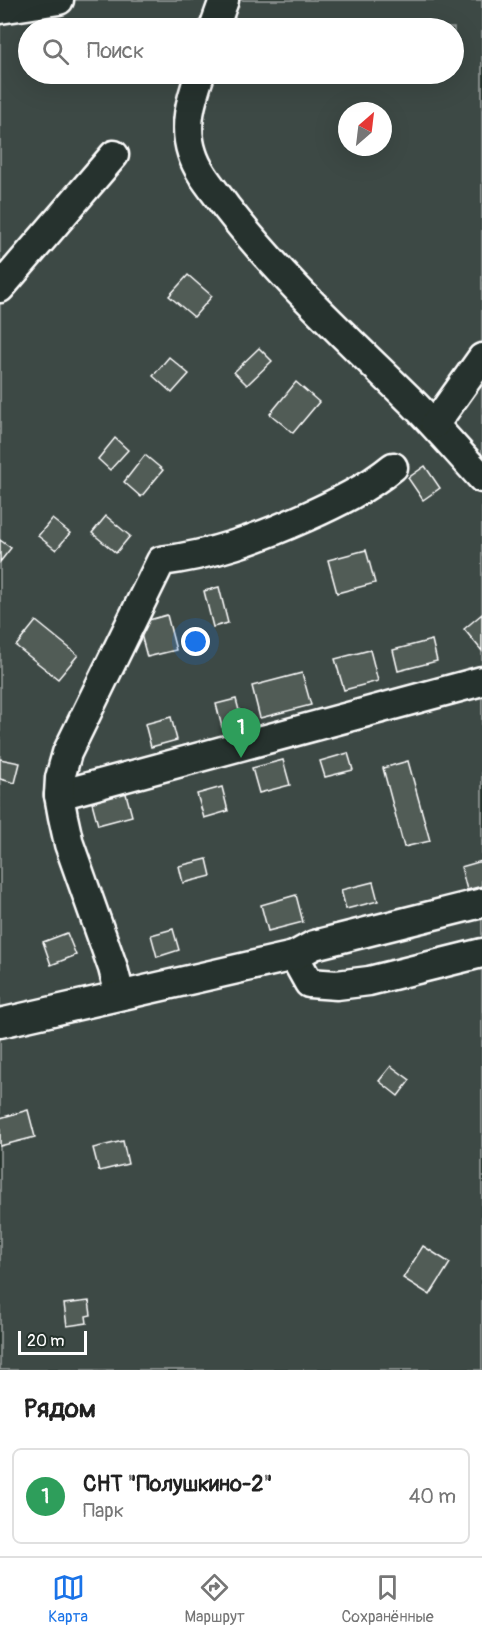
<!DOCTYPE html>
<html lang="ru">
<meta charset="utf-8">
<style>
:root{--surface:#fff;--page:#f2f2f2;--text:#222;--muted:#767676;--line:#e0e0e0;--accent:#1a73e8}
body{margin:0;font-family:Pangolin,sans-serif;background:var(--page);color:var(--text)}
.compass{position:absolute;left:338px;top:102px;width:54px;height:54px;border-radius:50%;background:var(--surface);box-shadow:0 6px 24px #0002;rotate:28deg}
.scale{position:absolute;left:18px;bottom:15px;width:69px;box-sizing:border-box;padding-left:6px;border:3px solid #fff;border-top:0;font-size:16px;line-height:21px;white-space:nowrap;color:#fff;-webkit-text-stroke:4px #26332d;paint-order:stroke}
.you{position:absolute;left:196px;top:642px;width:21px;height:21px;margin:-15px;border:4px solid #fff;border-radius:50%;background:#1a73e8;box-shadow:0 0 0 9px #1a73e833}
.badge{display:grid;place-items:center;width:39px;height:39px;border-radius:50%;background:var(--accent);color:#fff;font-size:20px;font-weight:700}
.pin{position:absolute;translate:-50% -50px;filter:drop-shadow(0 2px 3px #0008)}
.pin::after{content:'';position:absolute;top:32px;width:21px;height:18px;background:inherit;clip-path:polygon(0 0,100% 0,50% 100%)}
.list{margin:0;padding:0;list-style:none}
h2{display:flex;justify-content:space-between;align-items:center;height:78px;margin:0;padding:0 24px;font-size:26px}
h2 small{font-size:20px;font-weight:400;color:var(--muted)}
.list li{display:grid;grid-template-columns:39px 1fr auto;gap:18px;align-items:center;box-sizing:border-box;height:96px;margin:0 12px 12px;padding:0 12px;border:2px solid var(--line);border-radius:9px}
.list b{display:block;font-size:22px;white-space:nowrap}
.list p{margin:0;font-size:20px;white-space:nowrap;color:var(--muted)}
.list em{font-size:20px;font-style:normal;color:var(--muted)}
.icon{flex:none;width:33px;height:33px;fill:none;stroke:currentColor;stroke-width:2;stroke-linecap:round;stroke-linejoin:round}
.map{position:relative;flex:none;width:482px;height:1370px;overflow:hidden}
.search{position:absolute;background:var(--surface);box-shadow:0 6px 24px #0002;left:18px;right:18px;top:18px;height:66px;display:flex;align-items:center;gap:15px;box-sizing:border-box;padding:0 21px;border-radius:33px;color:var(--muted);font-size:22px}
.sheet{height:186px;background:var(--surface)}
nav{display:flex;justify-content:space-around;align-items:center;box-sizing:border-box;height:84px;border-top:2px solid var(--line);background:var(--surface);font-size:16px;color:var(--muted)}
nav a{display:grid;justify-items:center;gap:3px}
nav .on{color:var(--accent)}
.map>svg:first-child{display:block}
.green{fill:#3e4944;stroke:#9ea4a2;stroke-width:1.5;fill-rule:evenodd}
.building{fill:#515c57;stroke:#fff;stroke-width:1.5}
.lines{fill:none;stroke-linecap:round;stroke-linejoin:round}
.minor-casing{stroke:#fff;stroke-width:33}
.minor{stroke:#26332d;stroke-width:28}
</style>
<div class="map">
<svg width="482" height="1370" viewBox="0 0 482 1370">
<rect width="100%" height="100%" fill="#26332d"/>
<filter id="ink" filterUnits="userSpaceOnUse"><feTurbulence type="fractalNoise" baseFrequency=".0167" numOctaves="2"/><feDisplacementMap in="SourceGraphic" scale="12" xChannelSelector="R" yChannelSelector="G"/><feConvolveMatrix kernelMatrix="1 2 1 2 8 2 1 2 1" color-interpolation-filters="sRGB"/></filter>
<g filter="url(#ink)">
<!-- green -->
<path class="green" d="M0,0H482V1370H0ZM28,28H454V74H28ZM347,111H383V147H347Z"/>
<!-- building -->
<g class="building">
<path d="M188,275L212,296L194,317L169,296Z"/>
<path d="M259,348L272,361L247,385L234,372Z"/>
<path d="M169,357L189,374L172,393L153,376Z"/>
<path d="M296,382L319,402L293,433L270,414Z"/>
<path d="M115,438L128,450L110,470L98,459Z"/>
<path d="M145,455L163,470L141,497L124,482Z"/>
<path d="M425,466L440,488L423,500L408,478Z"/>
<path d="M106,516L130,536L116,553L92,533Z"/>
<path d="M52,519L70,533L56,550L38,536Z"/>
<path d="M0,540L11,548L0,562Z"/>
<path d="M366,550L375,583L337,593L328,560Z"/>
<path d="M219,587L228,623L213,627L204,591Z"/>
<path d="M482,614V651L464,629Z"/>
<path d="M167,615L176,650L147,657L138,623Z"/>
<path d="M36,621L78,655L58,679L16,646Z"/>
<path d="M432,640L437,661L398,671L393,650Z"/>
<path d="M370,650L378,681L344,690L335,659Z"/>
<path d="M302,673L311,705L260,718L252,686Z"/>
<path d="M236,699L242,722L222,727L216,704Z"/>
<path d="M171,717L177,740L151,747L145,724Z"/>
<path d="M348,753L353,770L325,777L320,761Z"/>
<path d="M0,759L20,763L15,783L0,779Z"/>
<path d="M283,760L290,785L259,793L252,768Z"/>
<path d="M408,761L430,841L404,847L383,768Z"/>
<path d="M222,787L228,811L204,818L197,794Z"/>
<path d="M125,790L132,816L98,825L91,799Z"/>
<path d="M207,859L211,876L183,883L179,866Z"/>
<path d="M482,861V886L467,890L461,867Z"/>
<path d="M373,882L378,901L346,909L341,890Z"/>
<path d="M296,895L303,922L268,931L261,905Z"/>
<path d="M173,929L179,950L157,957L151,935Z"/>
<path d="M67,933L76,955L51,965L43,942Z"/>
<path d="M391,1066L410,1080L398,1096L379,1081Z"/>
<path d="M28,1110L35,1137L0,1146V1118Z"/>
<path d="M123,1141L128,1164L99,1171L93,1148Z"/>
<path d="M423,1246L450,1263L430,1295L403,1278Z"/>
<path d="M89,1301L91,1315L86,1316L87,1323L67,1326L64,1304Z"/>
</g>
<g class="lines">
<defs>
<g id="minor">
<path d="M0,9L59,0"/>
<path d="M214,28L224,0"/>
<path d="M200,74C191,100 183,126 192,153C198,173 214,190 226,207C281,278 347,338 411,401C436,426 458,452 482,478"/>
<path d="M0,288L114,155"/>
<path d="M435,424L482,358"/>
<path d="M59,795L482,681"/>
<path d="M294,956L309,983L337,985L369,981L482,953"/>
<path d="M120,995L113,968L69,844L63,817L59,795L60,778L67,753L161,561C212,555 259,538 306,517C337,503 366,489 393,467"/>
<path d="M0,1023L294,956L314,945L482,903"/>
</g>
</defs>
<!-- minor casing -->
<use href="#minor" class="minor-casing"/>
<!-- minor -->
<use href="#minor" class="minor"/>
</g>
</g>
</svg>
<svg class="compass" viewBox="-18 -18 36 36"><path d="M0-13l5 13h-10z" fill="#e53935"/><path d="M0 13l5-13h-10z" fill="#767676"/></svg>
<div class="scale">20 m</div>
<div class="you"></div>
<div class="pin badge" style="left:241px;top:758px;background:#2e9e5b">1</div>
<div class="search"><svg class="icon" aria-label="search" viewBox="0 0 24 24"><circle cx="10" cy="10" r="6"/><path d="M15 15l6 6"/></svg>Поиск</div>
</div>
<section class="sheet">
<h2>Рядом<small></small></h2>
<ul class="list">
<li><span class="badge" style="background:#2e9e5b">1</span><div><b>СНТ &quot;Полушкино-2&quot;</b><p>Парк</p></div><em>40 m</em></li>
</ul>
</section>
<nav>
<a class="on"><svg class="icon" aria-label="map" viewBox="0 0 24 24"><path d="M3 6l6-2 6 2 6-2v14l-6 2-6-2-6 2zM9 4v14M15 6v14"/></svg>Карта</a>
<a><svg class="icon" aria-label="directions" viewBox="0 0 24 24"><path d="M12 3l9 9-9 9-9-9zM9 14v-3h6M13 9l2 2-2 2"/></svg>Маршрут</a>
<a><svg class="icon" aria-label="saved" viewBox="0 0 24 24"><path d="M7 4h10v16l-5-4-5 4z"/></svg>Сохранённые</a>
</nav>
